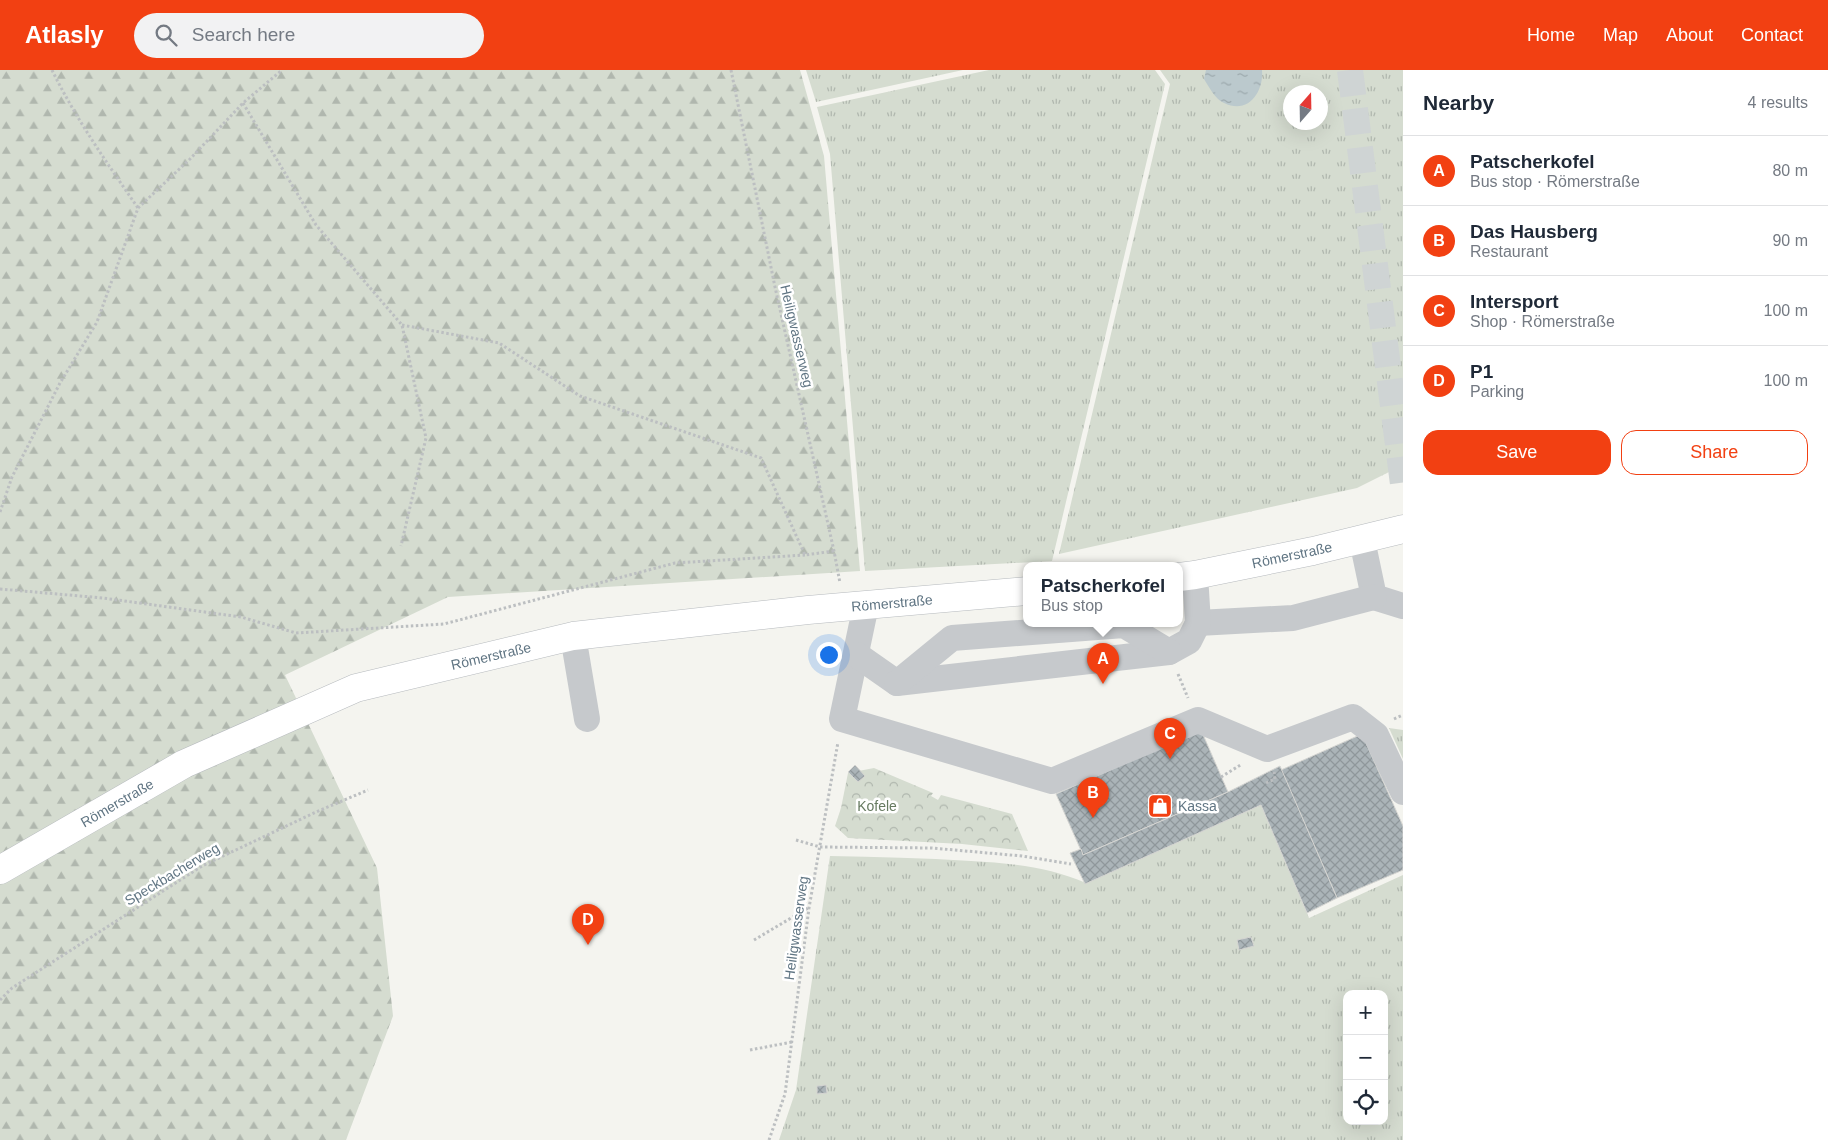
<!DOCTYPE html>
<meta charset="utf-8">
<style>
:root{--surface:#fff;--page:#f2f2f3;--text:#1f2937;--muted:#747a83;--line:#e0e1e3;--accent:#f24012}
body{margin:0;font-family:Helvetica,sans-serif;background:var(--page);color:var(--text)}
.controls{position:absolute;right:15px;bottom:15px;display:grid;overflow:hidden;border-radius:10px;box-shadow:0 5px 20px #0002}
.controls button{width:45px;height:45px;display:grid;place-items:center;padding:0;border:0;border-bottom:1px solid var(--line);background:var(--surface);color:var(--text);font:25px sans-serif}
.compass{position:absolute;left:1283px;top:15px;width:45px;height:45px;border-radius:50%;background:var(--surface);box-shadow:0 5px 20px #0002;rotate:20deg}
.you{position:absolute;left:828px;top:584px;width:18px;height:18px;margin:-12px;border:4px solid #fff;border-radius:50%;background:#1a73e8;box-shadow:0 0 0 8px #1a73e833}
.badge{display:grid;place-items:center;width:32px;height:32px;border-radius:50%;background:var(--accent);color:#fff;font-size:16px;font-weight:700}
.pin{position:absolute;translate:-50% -41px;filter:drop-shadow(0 1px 2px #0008)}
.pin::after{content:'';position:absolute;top:26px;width:18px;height:15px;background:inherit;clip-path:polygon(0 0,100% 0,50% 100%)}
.popup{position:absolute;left:1023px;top:492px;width:160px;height:65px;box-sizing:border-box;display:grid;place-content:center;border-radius:10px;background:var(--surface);filter:drop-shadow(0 1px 4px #0005);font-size:16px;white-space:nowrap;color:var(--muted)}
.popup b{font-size:19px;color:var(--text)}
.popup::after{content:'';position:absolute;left:50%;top:100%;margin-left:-10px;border:10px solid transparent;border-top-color:var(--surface)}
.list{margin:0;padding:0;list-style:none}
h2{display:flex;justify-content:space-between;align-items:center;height:65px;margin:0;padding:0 20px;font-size:21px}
h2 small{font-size:16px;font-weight:400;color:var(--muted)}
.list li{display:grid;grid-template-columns:32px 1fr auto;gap:15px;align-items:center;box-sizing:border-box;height:70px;padding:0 20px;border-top:1px solid var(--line)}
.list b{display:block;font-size:19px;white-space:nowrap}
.list p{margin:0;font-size:16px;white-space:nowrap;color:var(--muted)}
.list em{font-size:16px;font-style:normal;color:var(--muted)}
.actions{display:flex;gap:10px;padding:15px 20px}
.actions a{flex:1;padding:11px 0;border:1px solid var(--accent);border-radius:15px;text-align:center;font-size:18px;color:var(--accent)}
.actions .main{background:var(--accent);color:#fff}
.icon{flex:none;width:28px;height:28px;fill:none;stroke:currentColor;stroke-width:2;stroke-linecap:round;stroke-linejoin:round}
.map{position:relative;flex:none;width:1403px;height:1070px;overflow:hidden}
header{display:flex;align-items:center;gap:30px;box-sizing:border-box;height:70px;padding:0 25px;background:var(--accent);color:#fff}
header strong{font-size:24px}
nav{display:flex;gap:28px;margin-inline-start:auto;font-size:18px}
.search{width:350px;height:45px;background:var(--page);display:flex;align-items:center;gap:12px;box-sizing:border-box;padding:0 18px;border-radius:28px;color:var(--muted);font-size:19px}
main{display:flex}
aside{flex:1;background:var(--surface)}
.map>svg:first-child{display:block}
.grass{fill:url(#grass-tufts);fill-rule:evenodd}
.forest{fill:url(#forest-firs)}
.park{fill:url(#park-crowns)}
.water{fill:url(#water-ripples)}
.building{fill:url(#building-cross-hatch);stroke:#d5d5d2}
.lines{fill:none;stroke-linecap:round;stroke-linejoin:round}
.minor-tunnel{stroke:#cfd4d4;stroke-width:26;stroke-dasharray:26 13;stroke-linecap:butt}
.major-casing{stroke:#b6babe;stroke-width:29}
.path{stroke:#bcbfc1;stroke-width:3;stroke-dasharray:2.5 2.5;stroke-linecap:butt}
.minor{stroke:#c6c9cc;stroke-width:26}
.major{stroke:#fff;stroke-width:28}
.labels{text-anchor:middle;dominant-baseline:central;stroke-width:5;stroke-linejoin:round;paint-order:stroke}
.street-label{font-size:14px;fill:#607583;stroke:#fff}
.park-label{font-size:14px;fill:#667a60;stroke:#fff}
.poi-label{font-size:14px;fill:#607583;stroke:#fff;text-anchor:start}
</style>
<header>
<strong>Atlasly</strong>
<div class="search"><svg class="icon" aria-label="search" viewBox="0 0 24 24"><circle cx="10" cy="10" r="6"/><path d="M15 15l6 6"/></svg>Search here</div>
<nav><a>Home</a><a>Map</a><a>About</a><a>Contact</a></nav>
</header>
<main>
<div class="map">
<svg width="1403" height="1070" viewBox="0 0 1403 1070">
<defs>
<pattern id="grass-tufts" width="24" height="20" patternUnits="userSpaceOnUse" patternTransform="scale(1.25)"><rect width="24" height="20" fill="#d5dcd0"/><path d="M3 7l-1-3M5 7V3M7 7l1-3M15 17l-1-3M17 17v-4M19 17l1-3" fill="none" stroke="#b0b7ae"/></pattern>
<pattern id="forest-firs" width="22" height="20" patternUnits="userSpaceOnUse" patternTransform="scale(1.25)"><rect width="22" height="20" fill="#d5dcd0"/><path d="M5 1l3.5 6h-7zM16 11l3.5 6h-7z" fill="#b0b7ae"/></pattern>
<pattern id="park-crowns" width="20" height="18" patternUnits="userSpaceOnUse" patternTransform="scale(1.25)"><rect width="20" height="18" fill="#d5dcd0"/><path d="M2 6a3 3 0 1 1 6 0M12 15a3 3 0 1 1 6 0" fill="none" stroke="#b0b7ae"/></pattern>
<pattern id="water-ripples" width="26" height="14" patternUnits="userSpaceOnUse" patternTransform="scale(1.25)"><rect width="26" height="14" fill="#bbc9cd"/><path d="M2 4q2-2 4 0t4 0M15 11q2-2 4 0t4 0" fill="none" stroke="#9ba8ac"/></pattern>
<pattern id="building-cross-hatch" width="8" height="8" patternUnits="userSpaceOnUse" patternTransform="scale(1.25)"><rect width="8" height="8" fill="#abb4b8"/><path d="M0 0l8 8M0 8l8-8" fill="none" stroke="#8f979b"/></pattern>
</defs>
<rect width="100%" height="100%" fill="#f4f4ef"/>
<!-- grass -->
<g class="grass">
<path d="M806,0H963L816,32Z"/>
<path d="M989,0H1155L1165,14L1052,491L865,501L830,84L817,37Z"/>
<path d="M1160,0H1403V395L1357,418L1059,484L1170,14ZM1290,22H1320V52H1290Z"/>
<path d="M1389,658L1403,660V689Z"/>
<path d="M1261,735L1309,848L1403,805V1070H779L796,1020L830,786C877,787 924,788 971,791C1010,793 1049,797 1086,813ZM1347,924H1384V1051H1347Z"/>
</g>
<!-- forest -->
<path class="forest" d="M0,0H800L824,86L860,501L448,527L285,605L377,798L393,946L346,1070H0Z"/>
<!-- park -->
<path class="park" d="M874,698L933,723L931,726L938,730L941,725L1012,744L1028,781L962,774L848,768L835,756L841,738L848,703Z"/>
<!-- water -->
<path class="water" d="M1206,0H1262C1264,22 1248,45 1224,33C1215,29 1209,17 1204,9Z"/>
<!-- building -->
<g class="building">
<path d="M1201,660L1228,722L1083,785L1056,724Z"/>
<path d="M1362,664L1403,756V800L1337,828L1281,700Z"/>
<path d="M855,695L865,706L858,712L848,702Z"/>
<path d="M1280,696L1337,828L1307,843L1261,735L1085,814L1070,783L1081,779L1083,785L1228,722Z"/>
<path d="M1251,867L1254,876L1239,880L1237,870Z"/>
<path d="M826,1015L827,1023L817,1024V1016Z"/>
</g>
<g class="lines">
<!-- minor-tunnel -->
<path class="minor-tunnel" d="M1350,0L1403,414"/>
<defs>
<g id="major">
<path d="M1179,507L1195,505L1313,481L1403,459"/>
<path d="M0,800L184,694L356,618L573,566L808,540L1027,521"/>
</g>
</defs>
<!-- major casing -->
<use href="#major" class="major-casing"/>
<!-- path -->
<g class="path">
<path d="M52,0C76,49 107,93 138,138"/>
<path d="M731,0L775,217L834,481L840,513"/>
<path d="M243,33L316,155L402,255L426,368L401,476"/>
<path d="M402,255L499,273L580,326L761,388L805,485L834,481"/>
<path d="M0,442L12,407L60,313L97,252L138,138L190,89L243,33L282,0"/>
<path d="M0,519L103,528L241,547L296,563L444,554L675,493L805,485"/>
<path d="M1178,604L1188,628"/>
<path d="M1394,649L1403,645"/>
<path d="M1221,707L1242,694"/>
<path d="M1266,713L1275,709L1274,702"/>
<path d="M796,770L820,777L932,778L1022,786L1071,794"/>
<path d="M754,870L808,838"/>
<path d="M0,930L12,918L202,796L316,742L368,720"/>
<path d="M750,980L792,972"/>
<path d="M769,1070L785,1024L809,838L838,672"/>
</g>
<!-- minor -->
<g class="minor">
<path d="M1362,470L1374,527L1403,536"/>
<path d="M866,535L842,649L1052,711L1198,650L1267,679L1353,647L1376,665L1403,722"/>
<path d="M1198,553L1293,548L1374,527"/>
<path d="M573,566L587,649"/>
<path d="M857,585L897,613L1169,582L1189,571L1198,553L1195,505"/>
<path d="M897,613L952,568L1124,555L1169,582"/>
</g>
<!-- major -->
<use href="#major" class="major"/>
</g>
<!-- icons -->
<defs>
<symbol id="shop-square" viewBox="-11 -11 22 22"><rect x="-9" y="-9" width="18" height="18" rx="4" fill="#f24012" stroke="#fff"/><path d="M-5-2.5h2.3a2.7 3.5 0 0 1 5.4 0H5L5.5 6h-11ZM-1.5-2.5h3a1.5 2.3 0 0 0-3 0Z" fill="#fff"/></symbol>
</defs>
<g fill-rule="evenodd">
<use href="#shop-square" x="1146" y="722" width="28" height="28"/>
</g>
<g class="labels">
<!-- street labels -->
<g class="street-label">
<text transform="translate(797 266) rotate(77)">Heiligwasserweg</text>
<text transform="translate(1292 485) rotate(-12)">Römerstraße</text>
<text transform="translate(892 533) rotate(-5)">Römerstraße</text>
<text transform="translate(491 586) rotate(-13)">Römerstraße</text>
<text transform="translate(117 733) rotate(-30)">Römerstraße</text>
<text transform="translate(172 804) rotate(-31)">Speckbacherweg</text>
<text transform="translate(796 858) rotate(-82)">Heiligwasserweg</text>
</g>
<!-- park labels -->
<g class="park-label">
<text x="877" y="736">Kofele</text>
</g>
<!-- poi labels -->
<g class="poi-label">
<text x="1178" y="736">Kassa</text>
</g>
</g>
</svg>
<div class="controls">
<button>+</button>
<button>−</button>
<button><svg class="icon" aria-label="locate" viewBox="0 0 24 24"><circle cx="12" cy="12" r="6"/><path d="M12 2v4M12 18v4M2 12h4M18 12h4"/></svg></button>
</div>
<svg class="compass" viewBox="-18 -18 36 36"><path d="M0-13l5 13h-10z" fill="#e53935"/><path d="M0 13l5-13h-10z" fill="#747a83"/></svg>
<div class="you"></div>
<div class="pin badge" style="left:1103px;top:614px">A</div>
<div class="popup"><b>Patscherkofel</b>Bus stop</div>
<div class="pin badge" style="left:1093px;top:748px">B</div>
<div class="pin badge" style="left:1170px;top:689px">C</div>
<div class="pin badge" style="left:588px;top:875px">D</div>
</div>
<aside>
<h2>Nearby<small>4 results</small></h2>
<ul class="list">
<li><span class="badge">A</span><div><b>Patscherkofel</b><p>Bus stop · Römerstraße</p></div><em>80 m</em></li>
<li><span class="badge">B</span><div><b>Das Hausberg</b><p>Restaurant</p></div><em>90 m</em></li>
<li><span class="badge">C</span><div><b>Intersport</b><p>Shop · Römerstraße</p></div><em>100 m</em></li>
<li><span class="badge">D</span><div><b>P1</b><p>Parking</p></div><em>100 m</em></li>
</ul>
<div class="actions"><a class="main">Save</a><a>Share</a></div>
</aside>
</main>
